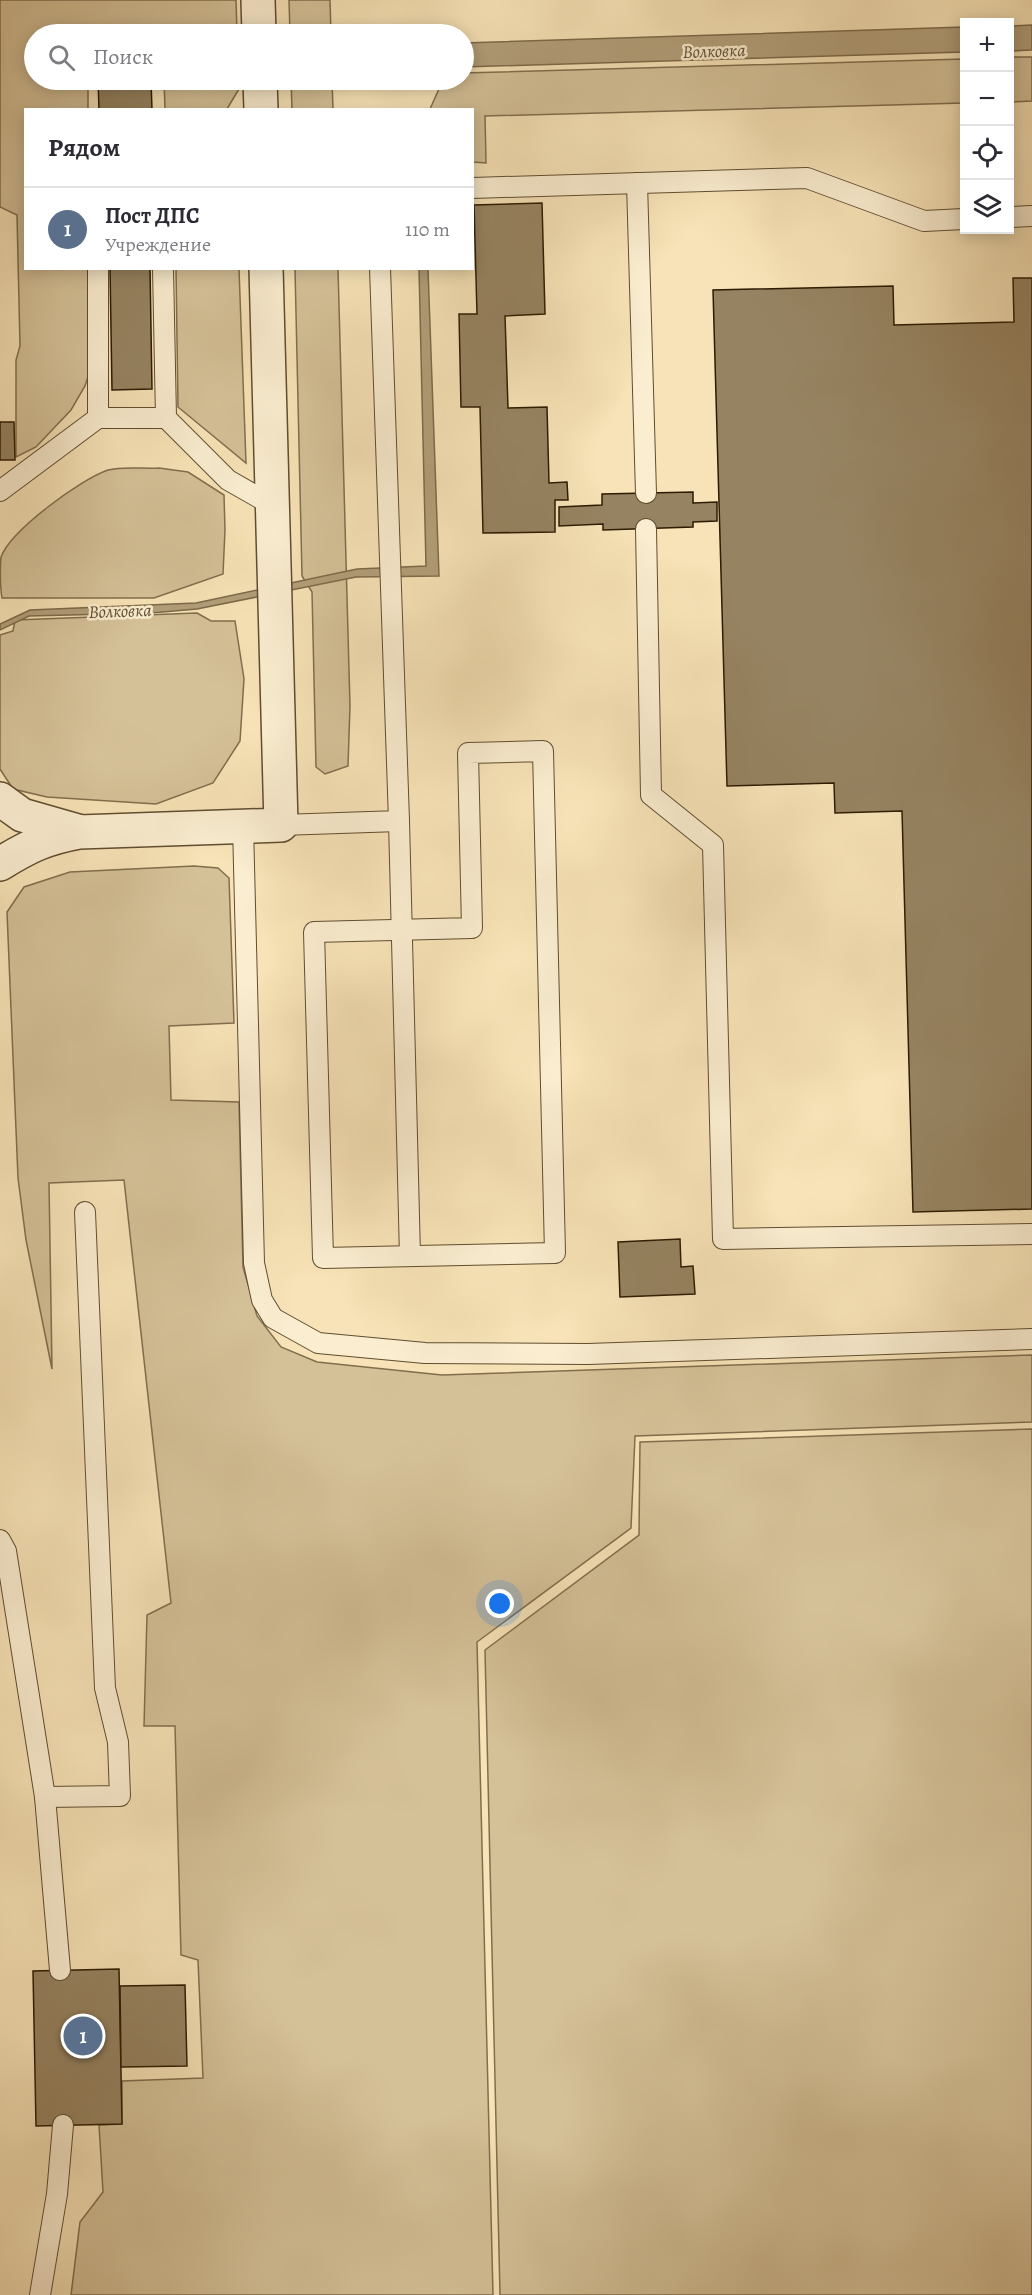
<!DOCTYPE html>
<html lang="ru">
<meta charset="utf-8">
<style>
:root{--surface:#fff;--page:#f7f7f7;--text:#2b2b33;--muted:#7c7c81;--line:#e1e1e2;--accent:#ea580c}
body{margin:0;font-family:Alegreya,serif;background:var(--page);color:var(--text)}
.controls{position:absolute;right:18px;top:18px;display:grid;overflow:hidden;border-radius:0px;box-shadow:0 3px 15px #0003}
.controls button{width:54px;height:54px;display:grid;place-items:center;padding:0;border:0;border-bottom:2px solid var(--line);background:var(--surface);color:var(--text);font:30px sans-serif}
.you{position:absolute;left:500px;top:1604px;width:21px;height:21px;margin:-15px;border:4px solid #fff;border-radius:50%;background:#1a73e8;box-shadow:0 0 0 9px #1a73e833}
.badge{display:grid;place-items:center;width:39px;height:39px;border-radius:50%;background:var(--accent);color:#fff;font-size:20px;font-weight:700}
.pin{position:absolute;translate:-50% -50%;border:3px solid #fff;box-shadow:0 2px 6px #0006}
.list{margin:0;padding:0;list-style:none}
h2{display:flex;justify-content:space-between;align-items:center;height:78px;margin:0;padding:0 24px;font-size:26px}
h2 small{font-size:20px;font-weight:400;color:var(--muted)}
.list li{display:grid;grid-template-columns:39px 1fr auto;gap:18px;align-items:center;box-sizing:border-box;height:84px;padding:0 24px;border-top:2px solid var(--line)}
.list b{display:block;font-size:22px;white-space:nowrap}
.list p{margin:0;font-size:20px;white-space:nowrap;color:var(--muted)}
.list em{font-size:20px;font-style:normal;color:var(--muted)}
.icon{flex:none;width:33px;height:33px;fill:none;stroke:currentColor;stroke-width:2;stroke-linecap:round;stroke-linejoin:round}
.map{position:relative;flex:none;width:1032px;height:2295px;overflow:hidden}
.search{position:absolute;background:var(--surface);box-shadow:0 3px 15px #0003;left:24px;top:24px;width:450px;height:66px;display:flex;align-items:center;gap:15px;box-sizing:border-box;padding:0 21px;border-radius:33px;color:var(--muted);font-size:22px}
.panel{position:absolute;background:var(--surface);box-shadow:0 3px 15px #0003;left:24px;top:108px;width:450px;height:162px;border-radius:0px}
.map>svg:first-child{display:block}
.green{fill:#d5c198;stroke:#816e4e;stroke-width:1.5}
.water{fill:#b29f7a;stroke:#7d6a4a;stroke-width:1.5}
.building{fill:#968361;stroke:#2d1b03;stroke-width:1.5}
.lines{fill:none;stroke-linecap:round;stroke-linejoin:round}
.service-casing{stroke:#604d30;stroke-width:22}
.minor-casing{stroke:#604d30;stroke-width:36}
.service{stroke:#faedd0;stroke-width:20}
.minor{stroke:#faedd0;stroke-width:33}
.labels{text-anchor:middle;dominant-baseline:central;stroke-width:5;stroke-linejoin:round;paint-order:stroke}
.water-label{font-size:18px;font-style:italic;fill:#625033;stroke:#faedd0}
</style>
<div class="map">
<svg width="1032" height="2295" viewBox="0 0 1032 2295">
<rect width="100%" height="100%" fill="#f7e3b7"/>
<filter id="stains"><feTurbulence type="fractalNoise" baseFrequency=".00333" numOctaves="4"/><feColorMatrix values="0 0 0 0 .2 0 0 0 0 .09 0 0 0 0 .02 0 0 0 .5 -.17"/></filter>
<radialGradient id="worn" r=".72"><stop offset=".6" stop-color="#630" stop-opacity="0"/><stop offset="1" stop-color="#630" stop-opacity=".3"/></radialGradient>
<!-- green -->
<g class="green">
<path d="M0,0H236L237,34H34V80H88V109L26,110V268L95,269L92,364L85,386L71,410L36,447L16,457V360L20,346L17,215L0,207Z"/>
<path d="M289,0H330L331,34H290Z"/>
<path d="M1010,57H1032V101L1010,102Z"/>
<path d="M964,59V103L485,116L486,163L473,162L472,110L430,109L443,80H464V73Z"/>
<path d="M164,80H239V89L227,109H165Z"/>
<path d="M291,80H332L333,109H292Z"/>
<path d="M176,269H239L246,463L178,407Z"/>
<path d="M295,269H338L350,706L348,766L325,774L316,767L312,592L302,576Z"/>
<path d="M159,468L188,472L224,495L225,530L223,574L154,598H2C0,587 0,568 1,557C11,530 81,479 108,470C123,466 144,469 159,468Z"/>
<path d="M197,613L211,621H235L244,679L240,741L213,783L156,804L47,797L13,789L0,769V635L13,631L15,620Z"/>
<path d="M194,866L218,868L229,878L234,1023L169,1026L171,1100L239,1102L243,1267L257,1316L281,1347L317,1362L442,1375L1032,1355V1422L635,1436L631,1528L477,1642L493,2295H71L80,2222L103,2192L99,2125L122,2124V2081L203,2078L198,1960L181,1955L175,1726H144L147,1615L171,1603L124,1180L49,1183L52,1369L26,1240L18,1178L7,912L24,887L70,872Z"/>
<path d="M1032,1429V2295H500L485,1650L639,1535L640,1442Z"/>
</g>
<!-- water -->
<g class="water">
<path d="M1032,25V50L1010,51V26Z"/>
<path d="M964,27V52L464,67V43Z"/>
<path d="M419,269H428L439,576L356,577L197,609L151,613L29,616L0,630V624L30,610L196,603L357,569L426,566Z"/>
</g>
<!-- building -->
<g class="building">
<path d="M98,80H151L152,110H99Z"/>
<path d="M542,203L545,314L505,316L508,408L547,407L549,483L567,482L568,500H555V532L483,533L480,407H461L459,314H477L474,205Z"/>
<path d="M110,268H150L152,389L112,390Z"/>
<path d="M1013,278H1032V1209L913,1212L902,811L835,813L834,783L727,786L713,290L893,286L894,325L1014,322Z"/>
<path d="M0,422H14L15,460H0Z"/>
<path d="M693,492V503L717,502V521L693,522V527L603,530V524L559,526V507L602,505V494Z"/>
<path d="M680,1239L681,1267L693,1266L695,1294L620,1297L618,1242Z"/>
<path d="M119,1969L122,2124L36,2126L33,1971Z"/>
<path d="M185,1985L187,2066L121,2067L120,1986Z"/>
</g>
<g class="lines">
<defs>
<g id="service">
<path d="M637,183L646,493"/>
<path d="M472,188L807,178L924,221L964,219"/>
<path d="M1010,217L1032,216"/>
<path d="M98,268V418"/>
<path d="M163,268L166,418L228,480L272,505"/>
<path d="M0,491L98,418H166"/>
<path d="M646,529L651,795L713,845L723,1239L1032,1234"/>
<path d="M543,751L555,1253L323,1258L314,932L472,928L468,753Z"/>
<path d="M399,821L410,1256"/>
<path d="M281,825L399,821L380,268"/>
<path d="M243,826L254,1263L262,1300L273,1318L318,1343L425,1353L588,1354L1032,1339"/>
<path d="M0,1540L6,1551L45,1797L60,1970"/>
<path d="M45,1797L120,1796L118,1742L105,1688L85,1212"/>
<path d="M40,2295L57,2194L63,2125"/>
</g>
<g id="minor">
<path d="M258,0L259,34"/>
<path d="M260,80L261,110"/>
<path d="M0,799L22,815L78,831"/>
<path d="M0,864C29,846 46,838 79,832L281,825L266,268"/>
</g>
</defs>
<!-- service casing -->
<use href="#service" class="service-casing"/>
<!-- minor casing -->
<use href="#minor" class="minor-casing"/>
<!-- service -->
<use href="#service" class="service"/>
<!-- minor -->
<use href="#minor" class="minor"/>
</g>
<g class="labels">
<!-- water labels -->
<g class="water-label">
<text transform="translate(714 51) rotate(-2)">Волковка</text>
<text transform="translate(120 611) rotate(-2)">Волковка</text>
</g>
</g>
<rect width="100%" height="100%" filter="url(#stains)"/>
<rect width="100%" height="100%" fill="url(#worn)"/>
</svg>
<div class="controls">
<button>+</button>
<button>−</button>
<button><svg class="icon" aria-label="locate" viewBox="0 0 24 24"><circle cx="12" cy="12" r="6"/><path d="M12 2v4M12 18v4M2 12h4M18 12h4"/></svg></button>
<button><svg class="icon" aria-label="layers" viewBox="0 0 24 24"><path d="M12 4l9 5-9 5-9-5zM3 14l9 5 9-5"/></svg></button>
</div>
<div class="you"></div>
<div class="pin badge" style="left:83px;top:2036px;background:#5c6f8a">1</div>
<div class="search"><svg class="icon" aria-label="search" viewBox="0 0 24 24"><circle cx="10" cy="10" r="6"/><path d="M15 15l6 6"/></svg>Поиск</div>
<section class="panel">
<h2>Рядом<small></small></h2>
<ul class="list">
<li><span class="badge" style="background:#5c6f8a">1</span><div><b>Пост ДПС</b><p>Учреждение</p></div><em>110 m</em></li>
</ul>
</section>
</div>
